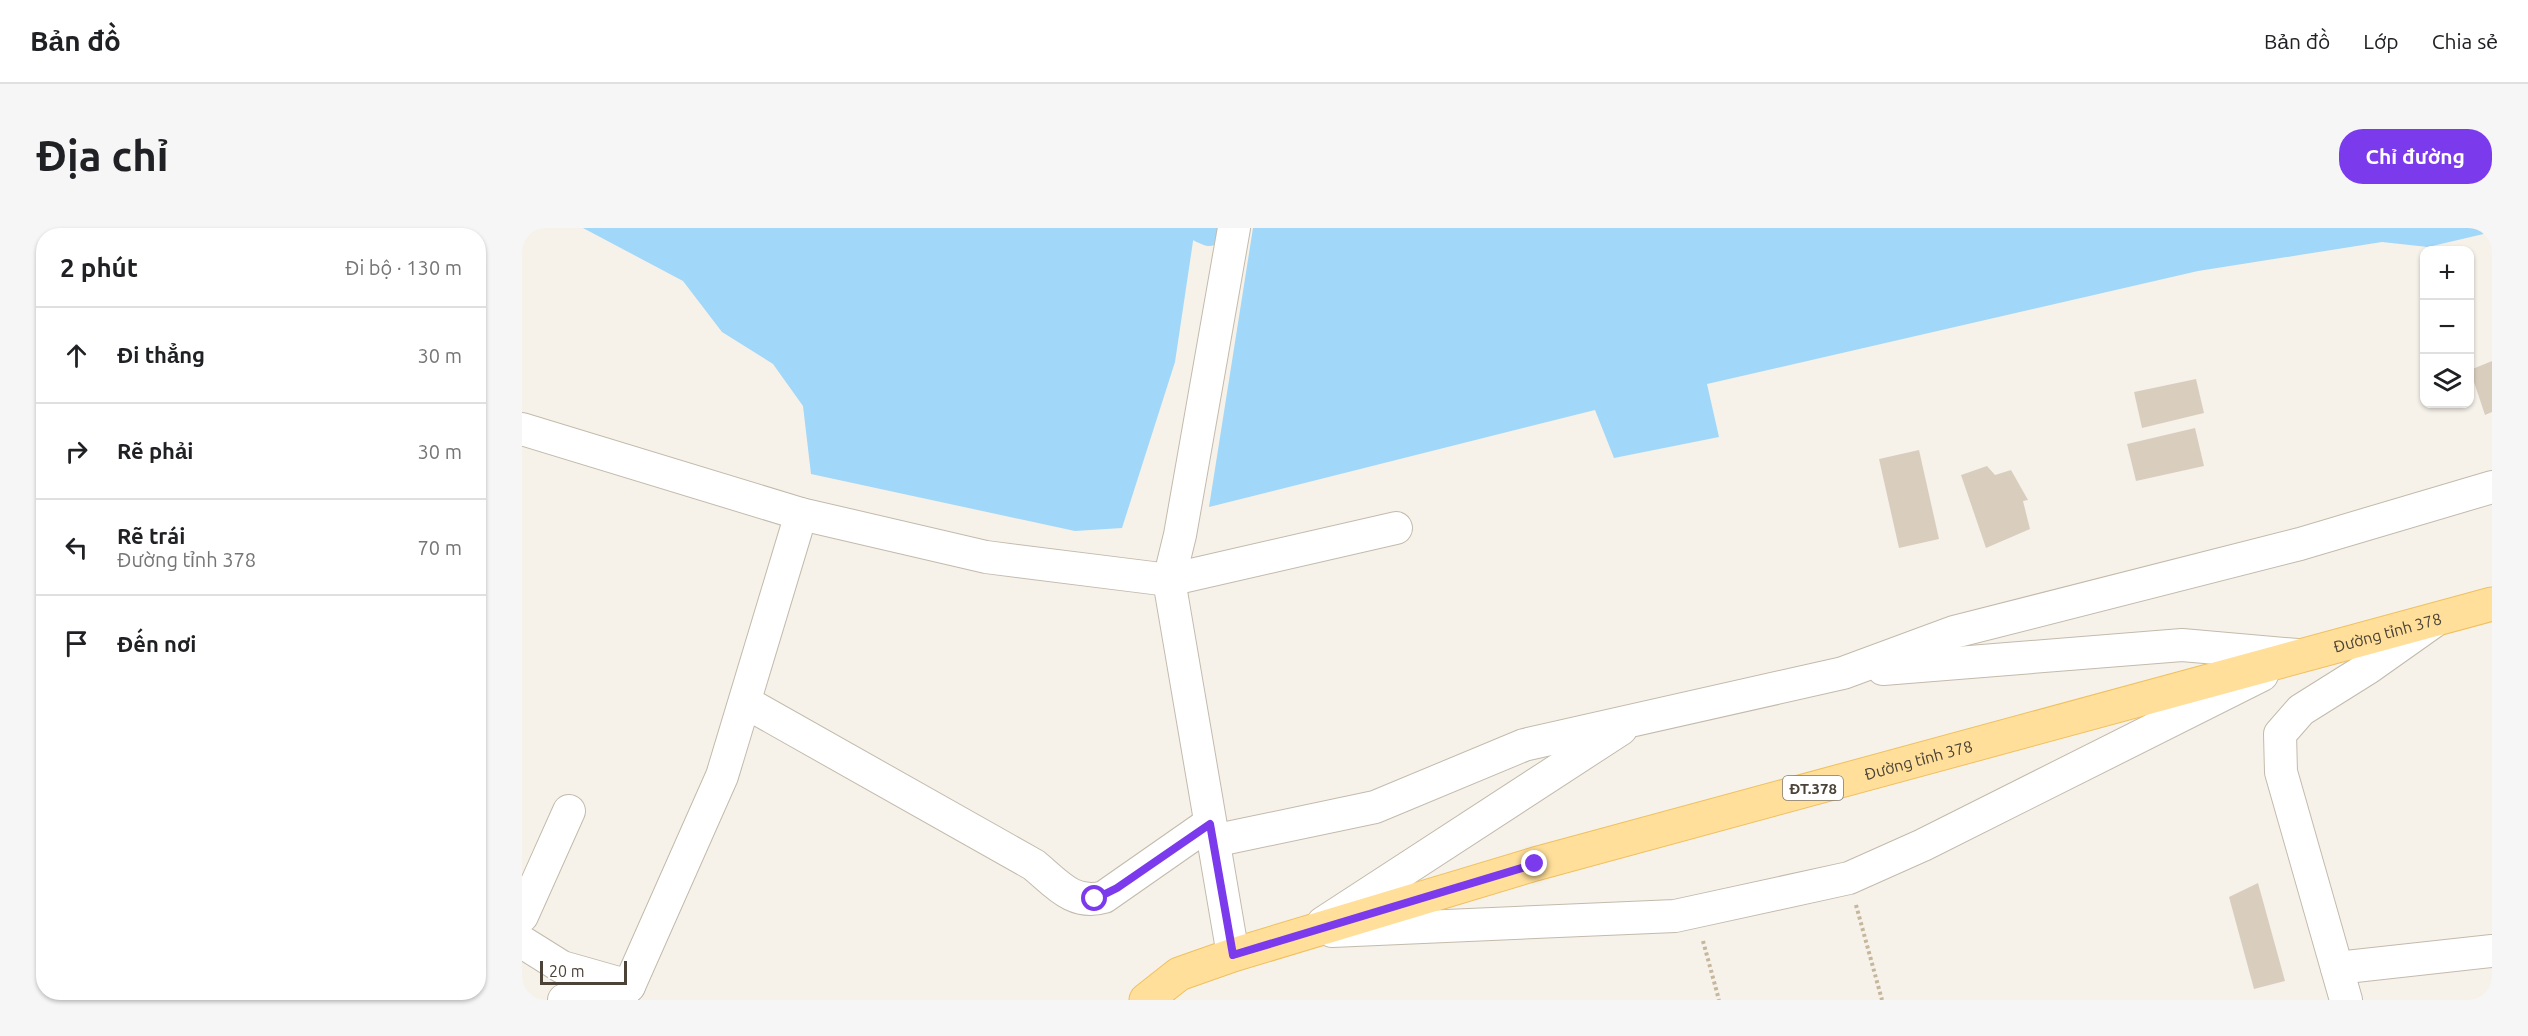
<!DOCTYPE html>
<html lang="vi">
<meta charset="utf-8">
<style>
:root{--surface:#fff;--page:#f6f6f6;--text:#202124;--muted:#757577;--line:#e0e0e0;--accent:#7c3aed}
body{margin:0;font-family:Ubuntu,sans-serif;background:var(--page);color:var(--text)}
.controls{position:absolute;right:18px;top:18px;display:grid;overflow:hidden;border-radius:12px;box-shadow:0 2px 4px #0004}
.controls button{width:54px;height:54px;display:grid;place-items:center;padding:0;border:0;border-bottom:2px solid var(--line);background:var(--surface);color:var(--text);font:30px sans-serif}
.scale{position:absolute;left:18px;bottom:15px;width:87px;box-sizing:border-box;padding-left:6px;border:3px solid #4b4337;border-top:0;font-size:16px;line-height:21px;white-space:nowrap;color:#4b4337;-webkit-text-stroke:4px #fff;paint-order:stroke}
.stop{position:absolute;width:18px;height:18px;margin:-14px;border:4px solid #7c3aed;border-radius:50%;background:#fff}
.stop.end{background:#7c3aed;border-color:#fff;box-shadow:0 2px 6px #0008}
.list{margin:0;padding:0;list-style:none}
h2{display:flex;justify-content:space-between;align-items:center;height:78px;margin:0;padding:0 24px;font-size:26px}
h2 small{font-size:20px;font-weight:400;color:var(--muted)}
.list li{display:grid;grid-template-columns:39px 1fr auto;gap:18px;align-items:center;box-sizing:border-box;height:96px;padding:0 24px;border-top:2px solid var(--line)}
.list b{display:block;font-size:22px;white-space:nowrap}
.list p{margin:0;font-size:20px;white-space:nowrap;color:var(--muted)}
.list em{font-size:20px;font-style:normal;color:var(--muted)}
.icon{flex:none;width:33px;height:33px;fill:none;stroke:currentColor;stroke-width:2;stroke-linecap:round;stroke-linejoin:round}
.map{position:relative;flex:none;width:1970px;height:772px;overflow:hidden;border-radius:24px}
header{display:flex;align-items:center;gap:36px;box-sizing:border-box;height:84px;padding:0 30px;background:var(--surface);border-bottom:2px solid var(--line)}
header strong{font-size:28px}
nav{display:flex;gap:33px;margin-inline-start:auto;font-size:21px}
.intro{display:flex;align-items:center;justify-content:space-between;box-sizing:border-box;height:144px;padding:0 36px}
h1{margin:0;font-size:42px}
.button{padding:15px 27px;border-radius:24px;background:var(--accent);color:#fff;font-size:21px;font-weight:700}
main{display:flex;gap:36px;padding:0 36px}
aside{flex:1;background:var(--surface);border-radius:24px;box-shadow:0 2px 4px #0004}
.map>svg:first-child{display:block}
.water{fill:#a1d7f8}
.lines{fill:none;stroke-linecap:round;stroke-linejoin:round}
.canal{stroke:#a1d7f8;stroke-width:30}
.building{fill:#d9cebe}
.street-casing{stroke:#c3baab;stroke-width:34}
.primary-casing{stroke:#f0c05e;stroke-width:35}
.path{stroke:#c6b69b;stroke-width:4;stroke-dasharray:3 3;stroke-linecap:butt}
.street{stroke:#fff;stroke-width:32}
.primary{stroke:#ffdf9a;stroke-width:33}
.route{stroke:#7c3aed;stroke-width:8}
.labels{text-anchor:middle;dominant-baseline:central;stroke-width:5;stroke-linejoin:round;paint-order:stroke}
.shield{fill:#fff;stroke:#817b73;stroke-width:1.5}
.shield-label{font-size:15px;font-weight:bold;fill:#4b4337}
.street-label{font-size:16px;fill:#4b4337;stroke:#fff}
</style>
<header>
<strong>Bản đồ</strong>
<nav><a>Bản đồ</a><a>Lớp</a><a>Chia sẻ</a></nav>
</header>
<div class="intro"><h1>Địa chỉ</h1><a class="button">Chỉ đường</a></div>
<main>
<aside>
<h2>2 phút<small>Đi bộ · 130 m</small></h2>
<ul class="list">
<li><svg class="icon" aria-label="ahead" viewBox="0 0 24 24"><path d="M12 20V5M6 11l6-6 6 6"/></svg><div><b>Đi thẳng</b></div><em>30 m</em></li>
<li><svg class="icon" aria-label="right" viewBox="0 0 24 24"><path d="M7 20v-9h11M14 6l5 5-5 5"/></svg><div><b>Rẽ phải</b></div><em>30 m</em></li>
<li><svg class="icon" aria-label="left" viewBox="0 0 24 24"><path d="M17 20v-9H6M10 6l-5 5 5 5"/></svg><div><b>Rẽ trái</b><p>Đường tỉnh 378</p></div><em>70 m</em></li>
<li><svg class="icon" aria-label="arrive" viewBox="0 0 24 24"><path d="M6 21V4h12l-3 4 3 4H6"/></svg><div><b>Đến nơi</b></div></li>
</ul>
</aside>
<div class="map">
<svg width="1970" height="772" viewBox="0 0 1970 772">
<rect width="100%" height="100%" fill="#f6f2ea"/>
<!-- water -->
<g class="water">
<path d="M61,0H673L653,134L600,300L553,303L289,246L281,178L251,136L200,104L161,53Z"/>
<path d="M731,0H1970V4L1906,19L1860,14L1676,43L1185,156L1197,209L1092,230L1073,182L687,279Z"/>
</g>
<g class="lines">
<!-- canal -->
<path class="canal" d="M680,0L687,3"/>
</g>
<!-- building -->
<g class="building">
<path d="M1970,133V184L1963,187L1948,142Z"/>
<path d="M1674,151L1682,185L1620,200L1612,164Z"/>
<path d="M1673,200L1682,238L1614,253L1605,216Z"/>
<path d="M1397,222L1417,311L1377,320L1357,231Z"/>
<path d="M1465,238L1473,247L1489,242L1506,272L1501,273L1508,301L1464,320L1439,247Z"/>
<path d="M1736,655L1763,753L1732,761L1707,669Z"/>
</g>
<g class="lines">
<defs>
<g id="street">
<path d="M0,201L279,286L464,329L647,352L874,300"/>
<path d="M1361,441L1660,417L1775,427"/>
<path d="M223,474L512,637C534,655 551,678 582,669L688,595"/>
<path d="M691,613L853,579L1002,517L1321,445L1432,404L1778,316L1970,259"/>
<path d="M0,688L47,583"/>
<path d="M801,695L1099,501"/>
<path d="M810,703L1153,688L1327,650L1401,617L1740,447"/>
<path d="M0,714L40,739L107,758"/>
<path d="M711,727L647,352L658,307L712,0"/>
<path d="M1815,740L1970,723"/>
<path d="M107,758L200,548L279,286"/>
<path d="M42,772L61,771L106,759"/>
<path d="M1824,772L1759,544L1758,506L1779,482L1846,440L1911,394"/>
</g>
<g id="primary">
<path id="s1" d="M624,772L657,746L711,727L1013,636L1970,376"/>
</g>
</defs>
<!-- street casing -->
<use href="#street" class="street-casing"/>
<!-- primary casing -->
<use href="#primary" class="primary-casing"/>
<!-- path -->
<g class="path">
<path d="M1334,677L1360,772"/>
<path d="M1181,713L1197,772"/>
</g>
<!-- street -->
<use href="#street" class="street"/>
<!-- primary -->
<use href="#primary" class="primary"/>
</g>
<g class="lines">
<!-- route -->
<path class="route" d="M573,671L595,660L688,596L711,727L1013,636"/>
</g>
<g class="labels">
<!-- shield labels -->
<rect class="shield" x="1261" y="548" width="60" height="24" rx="4.5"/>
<g class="shield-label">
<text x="1291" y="560">ĐT.378</text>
</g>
<!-- street labels -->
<g class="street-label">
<text stroke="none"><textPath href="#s1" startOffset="1298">Đường tỉnh 378</textPath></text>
<text stroke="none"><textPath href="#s1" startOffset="812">Đường tỉnh 378</textPath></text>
</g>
</g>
</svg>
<div class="controls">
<button>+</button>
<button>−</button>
<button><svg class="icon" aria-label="layers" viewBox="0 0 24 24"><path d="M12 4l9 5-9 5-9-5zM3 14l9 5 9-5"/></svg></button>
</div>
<div class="scale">20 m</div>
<div class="stop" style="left:573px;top:671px"></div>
<div class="stop end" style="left:1013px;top:636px"></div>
</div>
</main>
